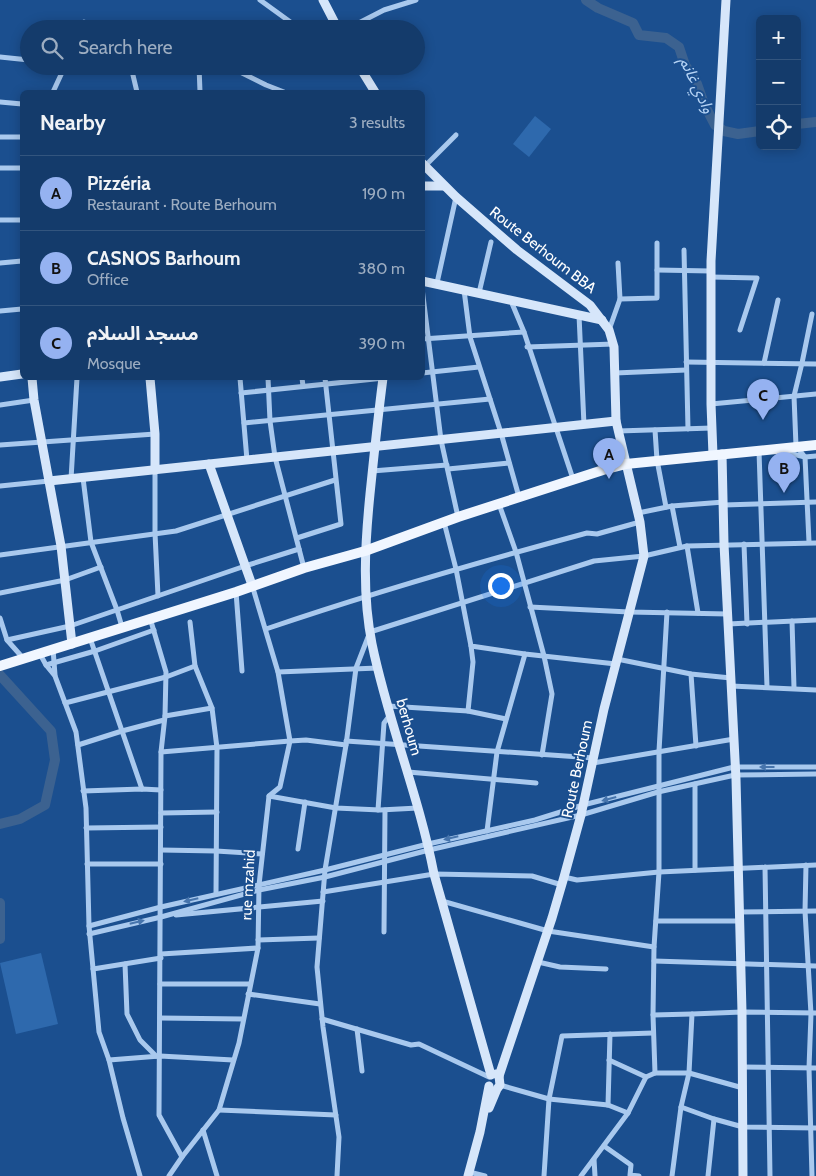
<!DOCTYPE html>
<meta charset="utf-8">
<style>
:root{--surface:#143b6b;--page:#1d4271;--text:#f1f3f6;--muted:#9dadc1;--line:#33557e;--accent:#95b2f1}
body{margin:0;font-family:Cabin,"Noto Sans Arabic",sans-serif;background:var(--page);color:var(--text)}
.controls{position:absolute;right:15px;top:15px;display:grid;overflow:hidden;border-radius:8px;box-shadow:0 2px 12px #0003}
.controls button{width:45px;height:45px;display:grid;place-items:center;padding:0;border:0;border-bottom:1px solid var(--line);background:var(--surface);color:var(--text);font:25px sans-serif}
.you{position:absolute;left:500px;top:585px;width:18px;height:18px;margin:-12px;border:4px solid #fff;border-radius:50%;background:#1a73e8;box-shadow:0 0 0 8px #1a73e833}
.badge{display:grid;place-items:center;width:32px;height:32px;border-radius:50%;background:var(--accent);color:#111;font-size:16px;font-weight:700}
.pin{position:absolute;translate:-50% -41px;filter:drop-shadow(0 1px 2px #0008)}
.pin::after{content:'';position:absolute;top:26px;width:18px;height:15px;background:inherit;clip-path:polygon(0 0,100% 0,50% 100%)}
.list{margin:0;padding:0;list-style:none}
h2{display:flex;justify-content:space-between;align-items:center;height:65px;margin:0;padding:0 20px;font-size:21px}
h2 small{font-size:16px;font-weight:400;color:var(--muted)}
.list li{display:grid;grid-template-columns:32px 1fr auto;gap:15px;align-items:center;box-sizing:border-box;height:75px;padding:0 20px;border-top:1px solid var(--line)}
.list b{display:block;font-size:19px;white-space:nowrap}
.list p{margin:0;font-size:16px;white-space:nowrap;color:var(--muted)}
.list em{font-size:16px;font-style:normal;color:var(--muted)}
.icon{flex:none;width:28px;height:28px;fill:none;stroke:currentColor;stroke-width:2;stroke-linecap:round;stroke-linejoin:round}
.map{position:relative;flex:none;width:816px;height:1176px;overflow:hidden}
.search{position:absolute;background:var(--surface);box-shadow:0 2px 12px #0003;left:20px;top:20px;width:405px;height:55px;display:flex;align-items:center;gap:12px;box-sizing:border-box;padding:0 18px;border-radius:28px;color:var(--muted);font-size:19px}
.panel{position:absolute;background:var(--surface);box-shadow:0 2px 12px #0003;left:20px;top:90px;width:405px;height:290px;border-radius:8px}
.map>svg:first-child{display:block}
.garden{fill:#2e69ad}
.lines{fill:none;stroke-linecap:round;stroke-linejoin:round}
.river{stroke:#3c6290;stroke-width:10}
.street{stroke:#a9c9ee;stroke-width:5}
.secondary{stroke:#d6e6fa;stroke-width:9}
.primary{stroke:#f0f6ff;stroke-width:10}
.oneway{fill:#4674ac}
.labels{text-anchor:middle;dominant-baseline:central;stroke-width:4;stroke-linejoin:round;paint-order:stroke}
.street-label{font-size:15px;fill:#fff;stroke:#1b4f8f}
.water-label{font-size:16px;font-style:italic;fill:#b5d3f5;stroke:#1b4f8f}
</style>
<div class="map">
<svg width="816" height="1176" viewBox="0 0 816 1176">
<rect width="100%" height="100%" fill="#1b4f8f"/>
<!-- garden -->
<g class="garden">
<path d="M535,116L551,129L529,157L513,144Z"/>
<path d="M41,953L58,1024L16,1034L0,963Z"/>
</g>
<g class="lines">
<!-- river -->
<g class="river">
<path d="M586,0L598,8L633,23L639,35L666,38L679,47L685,65L697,84L704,104L715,125L724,131L738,134L760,131"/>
<path d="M797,124L816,122"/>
<path d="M0,675L51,731L55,760L45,805L20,819L0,824"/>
<path d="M0,903V939"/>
</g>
<!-- street -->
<g class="street">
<path d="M260,0L300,29"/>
<path d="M81,29L84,22"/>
<path d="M347,29L384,10L416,0"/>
<path d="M0,57L29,60"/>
<path d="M84,66L132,71L137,92"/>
<path d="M199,66L200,92"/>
<path d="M228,66L266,85L284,92"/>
<path d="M53,92L65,66"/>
<path d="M0,102L22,104"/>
<path d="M0,137H22"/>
<path d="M425,166L456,135"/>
<path d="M0,168H22"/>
<path d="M0,220H22"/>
<path d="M684,250L688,429"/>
<path d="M0,263L22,261"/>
<path d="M618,263L620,299"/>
<path d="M657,270L711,271"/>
<path d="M711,277L757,278L740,330"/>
<path d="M437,283L456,197"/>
<path d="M422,288L441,440L458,517"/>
<path d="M464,290L470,337L501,433L519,497"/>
<path d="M479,293L491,242"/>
<path d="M511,301L524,332L573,479"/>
<path d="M0,311L22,309"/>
<path d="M579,315L584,425"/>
<path d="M609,330L620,299L657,298V243"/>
<path d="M422,339L524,332"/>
<path d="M527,347L614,344"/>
<path d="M686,362L816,364"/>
<path d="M764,363L778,300"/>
<path d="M422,373L479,367"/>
<path d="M615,373L686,370"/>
<path d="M240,378L247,460"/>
<path d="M268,378L270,421L275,457L304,568"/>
<path d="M302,378L303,386"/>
<path d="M241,393L384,378"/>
<path d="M711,404L816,394"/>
<path d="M0,405L34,400"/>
<path d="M244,423L490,399"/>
<path d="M655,430L657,460L666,507"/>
<path d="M618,431L712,428"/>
<path d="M0,445L155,434"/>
<path d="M759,451L767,687"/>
<path d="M784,452L805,457L816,456"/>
<path d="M448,469L509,463"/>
<path d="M155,470V533L158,596"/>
<path d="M372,471L447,465"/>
<path d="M83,478L91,542L117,610L122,627"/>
<path d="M71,479L77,378"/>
<path d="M0,486L49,481"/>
<path d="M499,504L516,552L544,656L552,694L542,755"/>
<path d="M724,505L816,502"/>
<path d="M672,506L680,547"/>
<path d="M638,513L672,506L724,502"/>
<path d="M444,522L456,569L471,646L525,654L616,664"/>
<path d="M297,538L341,524L325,378"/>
<path d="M809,542L805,457L796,446L794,396L802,363L812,314"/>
<path d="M744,544L747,624"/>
<path d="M687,546L698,613"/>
<path d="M0,555L176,531L335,480"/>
<path d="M236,592L242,671"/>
<path d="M0,593L65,580L101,567"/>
<path d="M530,607L629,612L728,614"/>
<path d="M667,612L659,751V872L654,947L653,1015L655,1073H689L743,1088"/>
<path d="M0,618L7,640L23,658"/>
<path d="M150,618L166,672L165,716L161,752L159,1115L182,1157"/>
<path d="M792,621L794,688"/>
<path d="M190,622L195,666L212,708L217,748L216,894"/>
<path d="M728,624L816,620"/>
<path d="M266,629C372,593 479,562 587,533L597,534L640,522"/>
<path d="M90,638L142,789"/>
<path d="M7,640L70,626L245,566L299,549"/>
<path d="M53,649L55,675"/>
<path d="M40,654L46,665L55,676L76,732L86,808L89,926L99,1032L109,1060L123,1118L140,1176"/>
<path d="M617,659L691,674L731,678"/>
<path d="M46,665L95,651L154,630"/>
<path d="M278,672L378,668"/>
<path d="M691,674L696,746"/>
<path d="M731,686L816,690"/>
<path d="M65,703L166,677L195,666"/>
<path d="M388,706L468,711L506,719"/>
<path d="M468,711L473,662L471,646"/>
<path d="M165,716L212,708"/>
<path d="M346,741L594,758"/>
<path d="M78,745L122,731L164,720"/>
<path d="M161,752L290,741L306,740L346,745"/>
<path d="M593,763L734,739"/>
<path d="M408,772L536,783"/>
<path d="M83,791L142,789L161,790"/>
<path d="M269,796L336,808L380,810L418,808"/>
<path d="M378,810L384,723L390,715"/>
<path d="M161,813L217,812"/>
<path d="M86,828L161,827"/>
<path d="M487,831L497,752L525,654"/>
<path d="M298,849L305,802"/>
<path d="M161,850L216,851L262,854"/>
<path d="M87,864H161"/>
<path d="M806,865L805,911L811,1014L809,1068L812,1176"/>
<path d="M765,867L770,1176"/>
<path d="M695,870V784"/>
<path d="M564,877L577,880L659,872L816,865"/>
<path d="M323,892L434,874L532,876L562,885"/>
<path d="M442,901L548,931L654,947"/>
<path d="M739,912L816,911"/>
<path d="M176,915L323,901"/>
<path d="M656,921H739"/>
<path d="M89,926L161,907L325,870L428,844L535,820L583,805L734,767H816"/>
<path d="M384,932L385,810"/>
<path d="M89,934L161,917L259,890L325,877L429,850L581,815L658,792L735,775L816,774"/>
<path d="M258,940L319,938"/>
<path d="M161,954L258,948"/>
<path d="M654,961L816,966"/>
<path d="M538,962L560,967L606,969"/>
<path d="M125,964L127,1014L140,1040L156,1056"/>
<path d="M93,969L161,958"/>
<path d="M160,984H250"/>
<path d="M248,994L320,1004"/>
<path d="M653,1015L692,1014"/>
<path d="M160,1018L243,1019"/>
<path d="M322,1019L411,1045L419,1044L489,1077"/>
<path d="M357,1029L362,1071"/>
<path d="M109,1060L160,1056L233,1060"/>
<path d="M609,1060L646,1077"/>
<path d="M742,1067L816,1068"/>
<path d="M500,1085L549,1099L608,1105L628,1113"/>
<path d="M608,1105L610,1034"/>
<path d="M681,1107L714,1119L743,1127L816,1128"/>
<path d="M219,1110L336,1115"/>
<path d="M203,1130L217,1176"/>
<path d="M604,1146L631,1165L630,1175L639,1176"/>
<path d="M594,1159L595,1176"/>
<path d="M469,1172L485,1176"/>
<path d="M169,1176L182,1157L219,1110L239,1043L258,948L259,885L269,796L280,787L290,741L278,672L252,585"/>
<path d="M337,1176L339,1137L323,1027L317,967L325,870L346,745L356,668L370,632L594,561L644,556L687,546L816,543"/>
<path d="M544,1176L549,1099L562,1036L653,1033"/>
<path d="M581,1176L628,1113L646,1077L655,1073"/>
<path d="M672,1176L681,1107L689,1073L692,1014L742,1012L816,1013"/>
<path d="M708,1176L714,1119"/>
</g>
<!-- secondary -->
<g class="secondary">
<path d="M323,0L338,29"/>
<path d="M359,66L375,92"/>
<path d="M422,163L456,197L517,250L590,305L609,330L614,347L616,421L640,522L644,556L604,709L581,815L564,877L552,918L499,1076"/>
<path d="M422,186H444"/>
<path d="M422,281L602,320"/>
<path d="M0,377L22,374"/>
<path d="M32,378L34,400L61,546L72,644"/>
<path d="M150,378L155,434V470"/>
<path d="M383,378C378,416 374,455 370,494C365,544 362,594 372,644C388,722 419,796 434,874L491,1075"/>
<path d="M722,454L724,544L736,779L742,1012L743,1176"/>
<path d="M713,455L711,404V261L726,0"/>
<path d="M209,464L252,585"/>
<path d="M49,481L616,421"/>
<path d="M489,1108L497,1089L500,1085L499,1076L496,1074"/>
<path d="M468,1176L480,1132L489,1086"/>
</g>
<!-- primary -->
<path class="primary" d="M0,666L236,592L304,568L365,551L458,517L603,470L626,464L816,445"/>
</g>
<!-- one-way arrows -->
<defs><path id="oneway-solid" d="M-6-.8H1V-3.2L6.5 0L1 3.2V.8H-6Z" transform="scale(1.25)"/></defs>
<g class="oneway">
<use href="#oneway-solid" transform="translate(767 767) rotate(-180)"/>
<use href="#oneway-solid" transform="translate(609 799) rotate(165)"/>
<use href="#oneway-solid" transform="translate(451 838) rotate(167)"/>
<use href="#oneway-solid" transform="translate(191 900) rotate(167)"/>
<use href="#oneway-solid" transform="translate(137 922) rotate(-13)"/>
</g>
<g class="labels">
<!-- street labels -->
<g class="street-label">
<text transform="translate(543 250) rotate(38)">Route Berhoum BBA</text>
<text transform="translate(409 727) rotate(74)">berhoum</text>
<text transform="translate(577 769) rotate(-78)">Route Berhoum</text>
<text transform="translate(248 885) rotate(-87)">rue mzahid</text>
</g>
<!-- water labels -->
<g class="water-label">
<text transform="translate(697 85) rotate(65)">وادي غانم</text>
</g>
</g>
</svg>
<div class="controls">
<button>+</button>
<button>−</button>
<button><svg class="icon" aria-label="locate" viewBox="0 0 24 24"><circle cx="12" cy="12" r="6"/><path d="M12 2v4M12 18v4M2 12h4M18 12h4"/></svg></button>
</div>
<div class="you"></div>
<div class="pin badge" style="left:609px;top:479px">A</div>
<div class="pin badge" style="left:784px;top:493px">B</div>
<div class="pin badge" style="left:763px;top:420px">C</div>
<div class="search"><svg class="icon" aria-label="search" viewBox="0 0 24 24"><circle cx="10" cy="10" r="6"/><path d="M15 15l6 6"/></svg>Search here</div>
<section class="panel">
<h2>Nearby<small>3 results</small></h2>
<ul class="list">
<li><span class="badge">A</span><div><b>Pizzéria</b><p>Restaurant · Route Berhoum</p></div><em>190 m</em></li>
<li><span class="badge">B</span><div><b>CASNOS Barhoum</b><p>Office</p></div><em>380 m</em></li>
<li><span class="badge">C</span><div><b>مسجد السلام</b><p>Mosque</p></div><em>390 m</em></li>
</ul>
</section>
</div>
